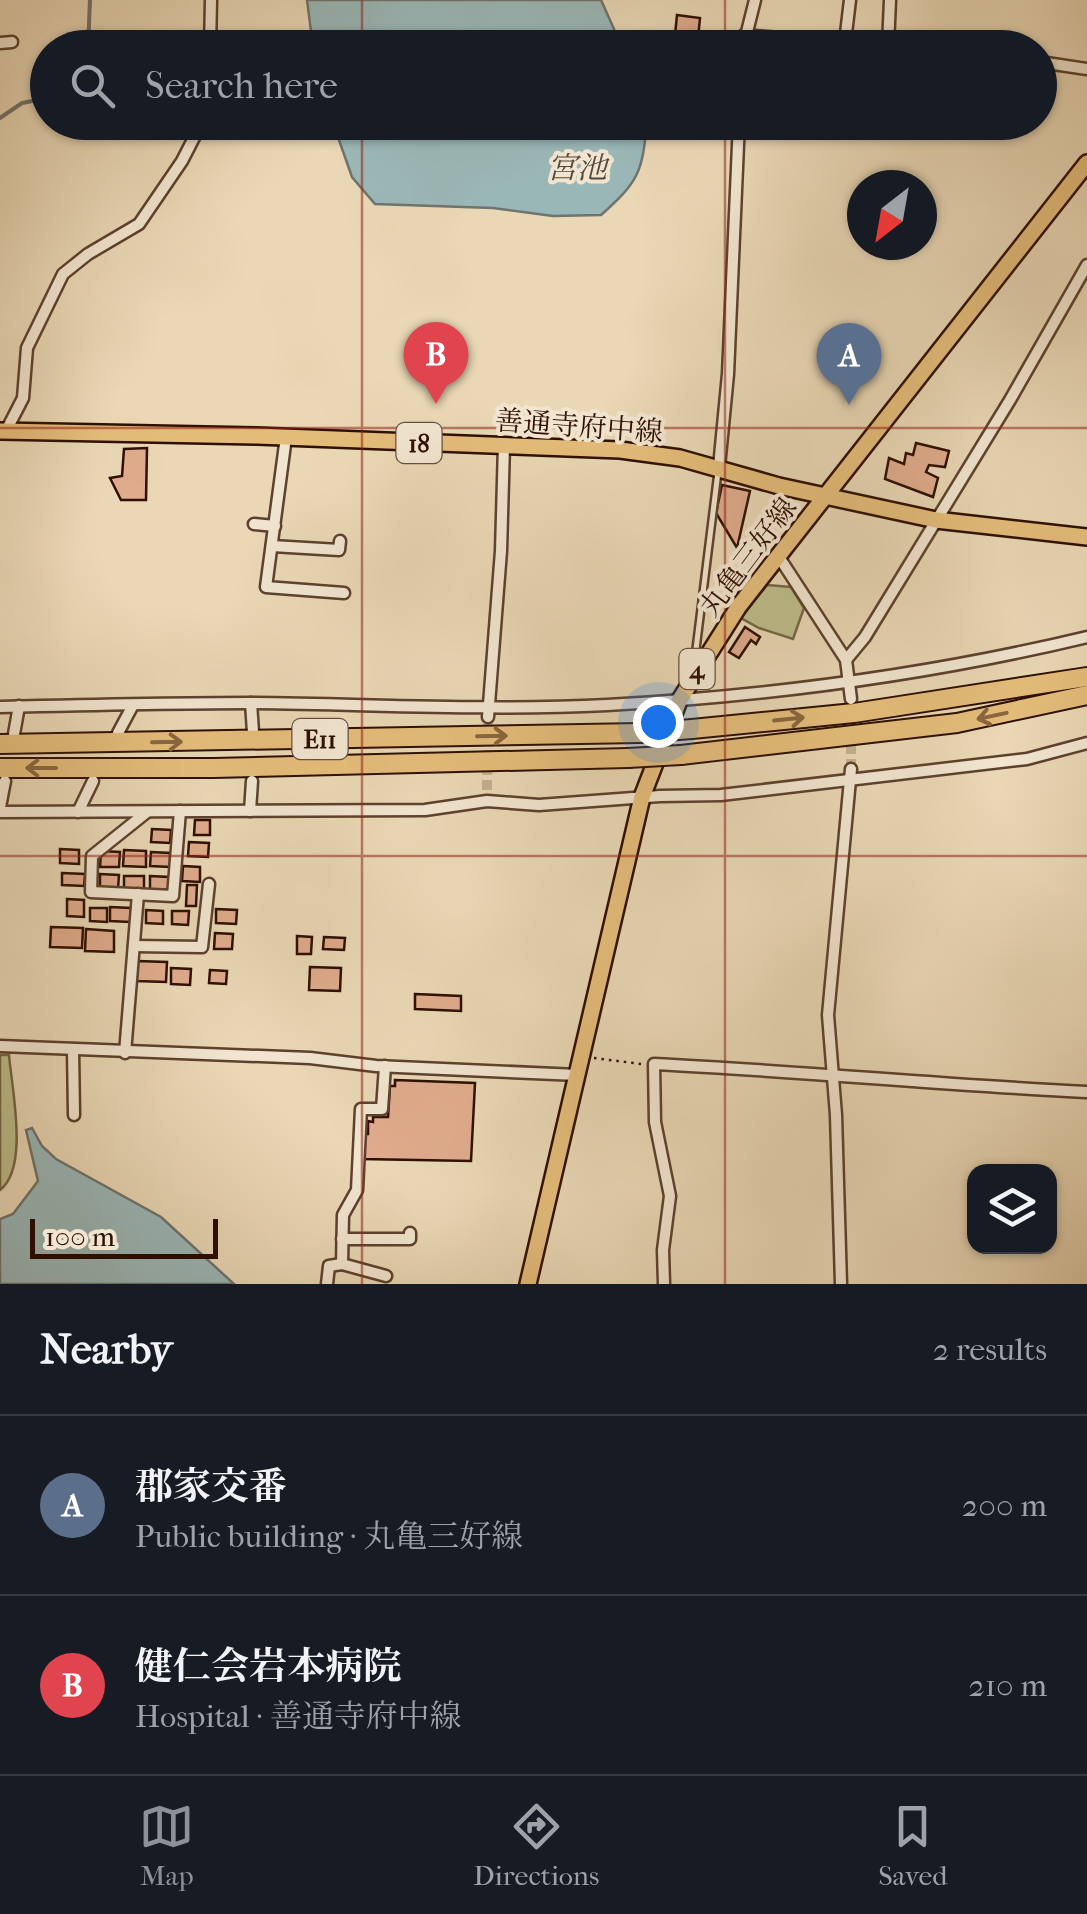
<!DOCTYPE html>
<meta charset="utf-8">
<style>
:root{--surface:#171b24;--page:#20242c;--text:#f1f3f6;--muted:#9ea1a6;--line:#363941;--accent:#8c9099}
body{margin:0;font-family:"IM FELL French Canon","Noto Serif JP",serif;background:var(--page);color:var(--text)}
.controls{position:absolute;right:30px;bottom:30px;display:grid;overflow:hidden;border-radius:20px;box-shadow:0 2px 8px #0004}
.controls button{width:90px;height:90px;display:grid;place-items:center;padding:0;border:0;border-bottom:2px solid var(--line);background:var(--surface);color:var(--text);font:50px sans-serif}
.compass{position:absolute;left:847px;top:170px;width:90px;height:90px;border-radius:50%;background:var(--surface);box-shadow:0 2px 8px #0004;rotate:211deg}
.scale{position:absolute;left:30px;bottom:25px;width:188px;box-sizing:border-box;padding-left:10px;border:5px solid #2e0f00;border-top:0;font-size:28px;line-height:35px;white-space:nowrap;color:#2e0f00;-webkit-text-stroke:8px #f1e5cf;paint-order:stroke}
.you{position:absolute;left:658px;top:722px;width:35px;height:35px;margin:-25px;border:8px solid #fff;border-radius:50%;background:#1a73e8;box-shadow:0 0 0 15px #1a73e833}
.badge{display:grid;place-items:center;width:65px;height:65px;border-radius:50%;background:var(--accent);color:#fff;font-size:32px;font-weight:700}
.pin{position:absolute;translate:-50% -82px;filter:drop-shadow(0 2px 5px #0008)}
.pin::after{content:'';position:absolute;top:52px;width:35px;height:30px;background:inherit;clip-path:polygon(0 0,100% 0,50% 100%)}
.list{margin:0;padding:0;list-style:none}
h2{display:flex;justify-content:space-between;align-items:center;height:130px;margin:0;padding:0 40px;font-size:42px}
h2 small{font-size:32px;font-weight:400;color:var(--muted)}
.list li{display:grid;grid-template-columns:65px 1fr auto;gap:30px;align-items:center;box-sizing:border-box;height:180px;padding:0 40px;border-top:2px solid var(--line)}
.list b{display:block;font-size:38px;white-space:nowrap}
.list p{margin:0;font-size:32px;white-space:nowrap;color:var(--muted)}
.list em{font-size:32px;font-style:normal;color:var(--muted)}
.icon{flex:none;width:55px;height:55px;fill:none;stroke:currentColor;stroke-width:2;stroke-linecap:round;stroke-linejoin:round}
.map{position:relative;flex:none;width:1087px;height:1284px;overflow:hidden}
.search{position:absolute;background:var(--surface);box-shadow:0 2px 8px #0004;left:30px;right:30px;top:30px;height:110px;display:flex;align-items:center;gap:25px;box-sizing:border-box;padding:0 35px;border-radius:55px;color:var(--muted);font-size:38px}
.sheet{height:490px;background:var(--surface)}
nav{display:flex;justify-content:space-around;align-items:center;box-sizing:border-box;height:140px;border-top:2px solid var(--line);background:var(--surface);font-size:28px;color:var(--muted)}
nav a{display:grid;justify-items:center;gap:5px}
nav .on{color:var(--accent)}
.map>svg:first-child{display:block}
.green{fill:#bcbd8a;stroke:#756645;stroke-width:2.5}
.water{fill:#9ab7b7;stroke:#6f746e;stroke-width:2.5}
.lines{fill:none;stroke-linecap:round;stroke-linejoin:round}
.stream{stroke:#6f746e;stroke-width:4}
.building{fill:#dfab8c;stroke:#2e0f00;stroke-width:2.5}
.minor-tunnel{stroke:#c4af91;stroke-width:10;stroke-dasharray:10 5;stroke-linecap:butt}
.service-casing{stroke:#5d412d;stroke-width:10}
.minor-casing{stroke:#5d412d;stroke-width:15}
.primary-casing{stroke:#2e0f00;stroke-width:20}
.motorway-casing{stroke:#2e0f00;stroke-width:22}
.path{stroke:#2e0f00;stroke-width:2.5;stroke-dasharray:2.5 5;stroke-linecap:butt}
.service{stroke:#f1e5cf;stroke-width:5}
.minor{stroke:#f1e5cf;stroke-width:10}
.primary{stroke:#e4bc7a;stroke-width:15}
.motorway{stroke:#e4bc7a;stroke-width:18}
.motorway-bridge-casing{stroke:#2e0f00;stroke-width:22;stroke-linecap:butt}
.motorway-bridge{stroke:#e4bc7a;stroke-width:18}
.oneway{stroke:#89663d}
.grid{fill:none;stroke:#8f2418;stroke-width:2.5;stroke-opacity:0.55}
.labels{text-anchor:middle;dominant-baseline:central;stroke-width:8;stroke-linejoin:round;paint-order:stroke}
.shield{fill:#f1e5cf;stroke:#684f3e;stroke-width:2.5}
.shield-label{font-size:25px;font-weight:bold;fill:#2e0f00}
.street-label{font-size:28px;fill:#2e0f00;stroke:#f1e5cf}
.water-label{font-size:30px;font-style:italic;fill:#544a40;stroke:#f1e5cf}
</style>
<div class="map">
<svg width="1087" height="1284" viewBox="0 0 1087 1284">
<rect width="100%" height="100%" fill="#e9d7b5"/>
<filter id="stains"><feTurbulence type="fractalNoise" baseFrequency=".002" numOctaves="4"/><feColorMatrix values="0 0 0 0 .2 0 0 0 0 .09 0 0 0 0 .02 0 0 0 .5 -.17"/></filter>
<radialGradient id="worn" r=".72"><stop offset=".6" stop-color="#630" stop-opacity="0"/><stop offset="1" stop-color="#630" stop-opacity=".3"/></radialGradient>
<!-- green -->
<g class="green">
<path d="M767,585L791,587L804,608L793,639L759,628L741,618Z"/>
<path d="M0,1055H9C12,1090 29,1168 0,1190Z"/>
</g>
<!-- water -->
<g class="water">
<path d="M307,0H601L622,47H313Z"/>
<path d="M333,123V122L647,123C642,173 639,181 601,215L553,216L493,208L375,204L352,177Z"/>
<path d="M32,1128L42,1146L56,1159L161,1217L234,1284H0V1219L13,1214L38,1181L26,1130Z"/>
</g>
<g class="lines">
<!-- stream -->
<g class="stream">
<path d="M88,48L90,0"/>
<path d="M0,118L22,103L48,98"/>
</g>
</g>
<!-- building -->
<g class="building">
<path d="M677,15L700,18L698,38L675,35Z"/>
<path d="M916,443L949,451L945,467L929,465L926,472L938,478L933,497L885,479L889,458L904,464L906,453L913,455Z"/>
<path d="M147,448L146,500H121L110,478L122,476L124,449Z"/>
<path d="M722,485L750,491L737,548L716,513Z"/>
<path d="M745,627L760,637L756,644L751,640L739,658L729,652Z"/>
<path d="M195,820H210V835H194Z"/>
<path d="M152,829L171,830L170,843L151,842Z"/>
<path d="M189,842L209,843L208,857L188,856Z"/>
<path d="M60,849L79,850V864L60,863Z"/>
<path d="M124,850L146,851V867L123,866Z"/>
<path d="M101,851L120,852L119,867H100Z"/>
<path d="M151,852L170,853V867L150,866Z"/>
<path d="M183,866L200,867V882L182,881Z"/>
<path d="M62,873L85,874L84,886L62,885Z"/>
<path d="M100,874L119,875L118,889L100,888Z"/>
<path d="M124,876H144V890L124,889Z"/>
<path d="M150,876L169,877V890L150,889Z"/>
<path d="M187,885H197L196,906H186Z"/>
<path d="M67,899L84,900V917L67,916Z"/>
<path d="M110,907L131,908L130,922L110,921Z"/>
<path d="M90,908H107V922L90,921Z"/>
<path d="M216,909L237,910L236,924L216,923Z"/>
<path d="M146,910L163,911V924L146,923Z"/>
<path d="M172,911H189L188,925L172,924Z"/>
<path d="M51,927L83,928L82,948L50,947Z"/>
<path d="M86,929L114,931V952L85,951Z"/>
<path d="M215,933L233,934L232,949H214Z"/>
<path d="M297,936L312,937L311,954H297Z"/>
<path d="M324,937L345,938L344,950L323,949Z"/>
<path d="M137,961L167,962L166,982L136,981Z"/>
<path d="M310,967L341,968L340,991L309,990Z"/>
<path d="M171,968L191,969L190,985L171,984Z"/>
<path d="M210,970L227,971L226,984L209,983Z"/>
<path d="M415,994L461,996V1011L415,1009Z"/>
<path d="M395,1080L475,1083L471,1161L362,1159L363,1134H368V1121L373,1122V1117H388L390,1086H395Z"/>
</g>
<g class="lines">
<!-- minor-tunnel -->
<g class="minor-tunnel">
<path d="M851,699V769"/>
<path d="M487,790L488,717"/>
</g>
<defs>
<path id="service" d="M701,659L696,649L718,472"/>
<g id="minor">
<path d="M744,35L899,48"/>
<path d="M845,42L850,0"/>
<path d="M0,43L12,42"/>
<path d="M888,46L890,0"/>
<path d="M210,48L211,0"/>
<path d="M743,48L755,0"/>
<path d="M1040,62L1087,69"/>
<path d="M6,431L23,398L27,348L63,274L88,254L139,224L182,161L202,122"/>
<path d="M286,437L266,587L344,593"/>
<path d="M719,467L728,374L739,122"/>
<path d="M254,524L275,526"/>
<path d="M272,546L339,550L340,541"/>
<path d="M779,557L846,660L851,699"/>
<path d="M846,660L865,637L1010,400L1087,265"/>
<path d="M251,703L253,732"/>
<path d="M0,707C83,705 167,703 250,703C369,704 488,711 607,705C769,696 929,675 1087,637"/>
<path d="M488,717L501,551L504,445"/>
<path d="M118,733L133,705"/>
<path d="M14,734L19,706"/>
<path d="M0,807L5,781"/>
<path d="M250,811L252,781"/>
<path d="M0,812L425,810L487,801L539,805L660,796L721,795L1027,759L1087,743"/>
<path d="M78,812L93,781"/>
<path d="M147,812L92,856L91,892L173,896L180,811"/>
<path d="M134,946L202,947L209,884"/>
<path d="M0,1046L310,1058L376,1066L578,1075"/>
<path d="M73,1050L74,1115"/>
<path d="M125,1053L138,894"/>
<path d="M385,1066L382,1109H361L357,1190L343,1215L342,1264L386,1276"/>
<path d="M342,1239H410V1233"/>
<path d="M327,1284L329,1266L342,1264"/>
<path d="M664,1284L663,1250L670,1196L655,1122L654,1064C799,1071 942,1085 1087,1092"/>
<path d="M841,1284L836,1115L828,1015L851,769"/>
</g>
<g id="primary">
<path d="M0,431L257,436L620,450L680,458L779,486L936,520L1087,537"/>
<path d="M528,1284L642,797L679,701L739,606L1087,163"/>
</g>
<g id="motorway">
<path d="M692,729L854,713L1087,677"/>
<path d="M0,744L640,733"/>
<path d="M681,755L957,723L1087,695"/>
<path d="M0,768H213L628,758"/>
</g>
</defs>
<!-- service casing -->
<use href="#service" class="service-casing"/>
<!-- minor casing -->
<use href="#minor" class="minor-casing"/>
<!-- primary casing -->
<use href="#primary" class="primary-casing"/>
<!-- motorway casing -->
<use href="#motorway" class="motorway-casing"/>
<!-- path -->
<path class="path" d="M594,1058L641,1064"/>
<!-- service -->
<use href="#service" class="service"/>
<!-- minor -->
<use href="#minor" class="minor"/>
<!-- primary -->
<use href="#primary" class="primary"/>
<!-- motorway -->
<use href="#motorway" class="motorway"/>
<defs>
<g id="motorway-bridge">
<path d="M640,733L692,729"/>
<path d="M628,758L681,755"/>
</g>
</defs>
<!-- motorway-bridge casing -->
<use href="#motorway-bridge" class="motorway-bridge-casing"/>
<!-- motorway-bridge -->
<use href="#motorway-bridge" class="motorway-bridge"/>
</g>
<!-- one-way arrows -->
<defs><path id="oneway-shaft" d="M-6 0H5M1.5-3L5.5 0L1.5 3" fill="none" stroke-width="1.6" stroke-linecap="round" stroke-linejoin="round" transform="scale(2.5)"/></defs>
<g class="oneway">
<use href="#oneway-shaft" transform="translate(992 716) rotate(168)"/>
<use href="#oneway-shaft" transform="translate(789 719) rotate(-6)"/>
<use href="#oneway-shaft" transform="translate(492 736) rotate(-1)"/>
<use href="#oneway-shaft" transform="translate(167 742) rotate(-1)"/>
<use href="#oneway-shaft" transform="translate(41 768) rotate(180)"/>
</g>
<!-- grid -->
<path class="grid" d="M362,0V48M725,0V48M362,122V1284M725,122V1284M0,428H1087M0,856H1087"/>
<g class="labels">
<!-- shield labels -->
<g class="shield">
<rect x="396.5" y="423" width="45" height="40" rx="8"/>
<rect x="679.5" y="649" width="35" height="40" rx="8"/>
<rect x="292.5" y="719" width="55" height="40" rx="8"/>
</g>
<g class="shield-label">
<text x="419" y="443">18</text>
<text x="697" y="669">4</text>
<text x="320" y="739">E11</text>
</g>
<!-- street labels -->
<g class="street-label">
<text transform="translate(579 426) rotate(4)">善通寺府中線</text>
<text transform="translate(748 557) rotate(-53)">丸亀三好線</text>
</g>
<!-- water labels -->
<g class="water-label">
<text x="577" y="168">宮池</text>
</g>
</g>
<rect width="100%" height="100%" filter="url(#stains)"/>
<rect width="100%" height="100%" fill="url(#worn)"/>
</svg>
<div class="controls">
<button><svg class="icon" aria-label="layers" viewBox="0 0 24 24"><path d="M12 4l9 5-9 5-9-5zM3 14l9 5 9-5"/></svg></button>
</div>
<svg class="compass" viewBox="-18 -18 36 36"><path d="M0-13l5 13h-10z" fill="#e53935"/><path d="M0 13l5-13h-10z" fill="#9ea1a6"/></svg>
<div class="scale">100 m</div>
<div class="you"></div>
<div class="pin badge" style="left:849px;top:405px;background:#5c6f8a">A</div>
<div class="pin badge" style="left:436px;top:404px;background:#e0444e">B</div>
<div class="search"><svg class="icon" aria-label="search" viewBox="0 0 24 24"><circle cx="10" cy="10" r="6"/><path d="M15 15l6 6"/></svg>Search here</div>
</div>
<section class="sheet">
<h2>Nearby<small>2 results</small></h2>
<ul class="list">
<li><span class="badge" style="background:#5c6f8a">A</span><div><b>郡家交番</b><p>Public building · 丸亀三好線</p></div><em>200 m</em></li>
<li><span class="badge" style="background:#e0444e">B</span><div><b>健仁会岩本病院</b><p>Hospital · 善通寺府中線</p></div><em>210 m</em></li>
</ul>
</section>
<nav>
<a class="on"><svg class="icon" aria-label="map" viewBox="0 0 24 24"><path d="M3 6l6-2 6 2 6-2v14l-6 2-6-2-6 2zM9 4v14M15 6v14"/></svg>Map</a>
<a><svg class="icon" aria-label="directions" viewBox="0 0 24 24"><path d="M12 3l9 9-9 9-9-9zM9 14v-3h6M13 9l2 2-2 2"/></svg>Directions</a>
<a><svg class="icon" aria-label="saved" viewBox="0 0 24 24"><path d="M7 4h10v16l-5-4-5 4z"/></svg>Saved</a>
</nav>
